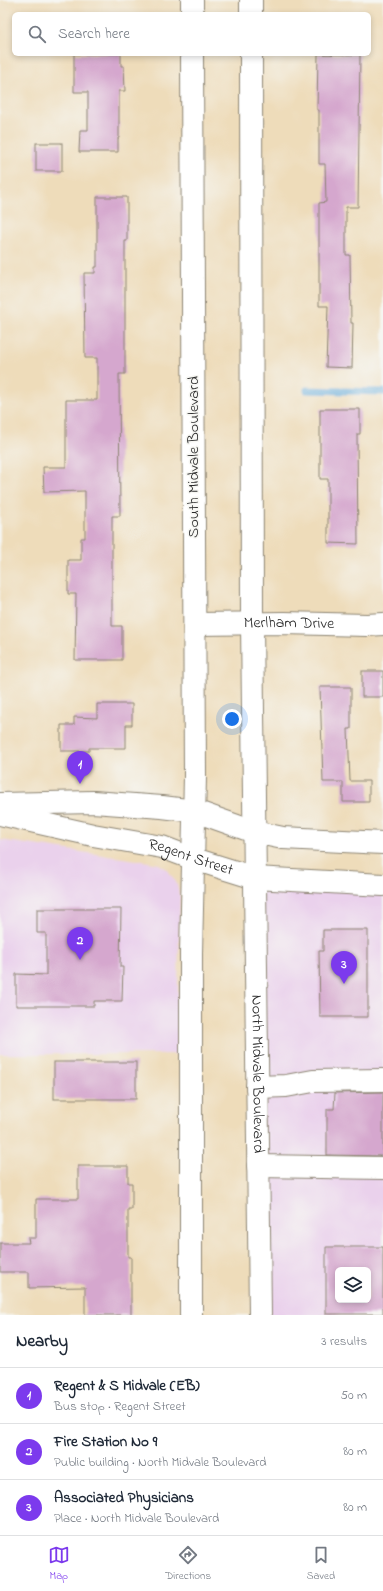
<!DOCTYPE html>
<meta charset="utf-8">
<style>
:root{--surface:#fff;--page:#f2f2f3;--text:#1f2937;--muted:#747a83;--line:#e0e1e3;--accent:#7c3aed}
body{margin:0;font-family:"Indie Flower",sans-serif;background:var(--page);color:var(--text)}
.controls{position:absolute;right:12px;bottom:12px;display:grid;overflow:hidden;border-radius:6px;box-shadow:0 2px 6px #0003}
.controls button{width:36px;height:36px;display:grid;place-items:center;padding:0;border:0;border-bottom:1px solid var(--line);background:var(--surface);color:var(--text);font:20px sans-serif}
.you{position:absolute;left:232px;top:719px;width:14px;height:14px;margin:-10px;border:3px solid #fff;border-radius:50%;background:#1a73e8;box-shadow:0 0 0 6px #1a73e833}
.badge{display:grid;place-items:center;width:26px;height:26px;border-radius:50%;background:var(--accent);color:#fff;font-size:13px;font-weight:700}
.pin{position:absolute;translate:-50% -33px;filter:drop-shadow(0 1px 2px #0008)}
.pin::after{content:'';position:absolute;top:21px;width:14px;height:12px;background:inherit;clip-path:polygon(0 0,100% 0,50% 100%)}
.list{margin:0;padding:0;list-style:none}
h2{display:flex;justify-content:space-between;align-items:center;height:52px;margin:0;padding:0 16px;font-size:17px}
h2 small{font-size:13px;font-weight:400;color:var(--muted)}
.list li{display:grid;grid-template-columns:26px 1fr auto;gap:12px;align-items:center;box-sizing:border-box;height:56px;padding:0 16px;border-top:1px solid var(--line)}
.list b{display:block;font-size:15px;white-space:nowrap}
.list p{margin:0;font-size:13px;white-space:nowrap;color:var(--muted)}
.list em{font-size:13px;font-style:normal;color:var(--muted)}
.icon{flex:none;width:22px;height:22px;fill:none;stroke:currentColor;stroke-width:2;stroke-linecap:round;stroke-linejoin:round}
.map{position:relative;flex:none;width:383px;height:1315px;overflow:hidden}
.search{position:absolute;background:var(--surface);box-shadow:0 2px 6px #0003;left:12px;right:12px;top:12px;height:44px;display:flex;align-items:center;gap:10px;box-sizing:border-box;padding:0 14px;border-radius:6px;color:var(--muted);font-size:15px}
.sheet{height:220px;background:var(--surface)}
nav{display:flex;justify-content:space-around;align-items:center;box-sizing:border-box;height:56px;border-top:1px solid var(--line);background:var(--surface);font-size:11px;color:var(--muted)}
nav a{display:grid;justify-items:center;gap:2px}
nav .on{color:var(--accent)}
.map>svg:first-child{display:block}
.built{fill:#ead1ec;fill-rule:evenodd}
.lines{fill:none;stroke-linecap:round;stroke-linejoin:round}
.stream{stroke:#62a9d8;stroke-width:7}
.building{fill:#d5a7ce;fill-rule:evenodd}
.minor-casing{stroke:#8c8472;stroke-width:24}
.major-casing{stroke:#8c8472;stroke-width:24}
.minor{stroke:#fff;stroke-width:22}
.major{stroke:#fff;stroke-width:22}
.labels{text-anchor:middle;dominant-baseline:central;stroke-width:3;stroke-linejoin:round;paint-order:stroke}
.street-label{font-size:16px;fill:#2b2b2b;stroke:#f6f6f2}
</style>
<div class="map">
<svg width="383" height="1315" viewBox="0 0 383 1315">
<rect width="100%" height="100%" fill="#f6f6f2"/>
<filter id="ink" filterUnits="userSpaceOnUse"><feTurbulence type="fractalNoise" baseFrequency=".025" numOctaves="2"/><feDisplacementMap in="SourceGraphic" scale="8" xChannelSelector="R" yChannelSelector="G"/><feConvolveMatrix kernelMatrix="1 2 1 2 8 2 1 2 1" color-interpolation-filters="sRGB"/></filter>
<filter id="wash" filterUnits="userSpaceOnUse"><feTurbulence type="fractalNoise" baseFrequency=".012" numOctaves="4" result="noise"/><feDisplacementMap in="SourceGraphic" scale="16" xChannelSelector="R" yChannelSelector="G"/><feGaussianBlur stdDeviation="0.9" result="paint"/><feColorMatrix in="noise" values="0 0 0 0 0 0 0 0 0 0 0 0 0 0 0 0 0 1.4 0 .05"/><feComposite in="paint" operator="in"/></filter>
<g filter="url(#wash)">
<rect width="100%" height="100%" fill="#eedcba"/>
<!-- built -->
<g class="built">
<path d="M0,840L143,861L159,864L167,869L176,882L180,895L178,983V1054H0Z"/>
<path d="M255,878L383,885V1315H260ZM338,1270H368V1300H338Z"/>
</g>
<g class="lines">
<!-- stream -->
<path class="stream" d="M307,390L383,392"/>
</g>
<g id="blocks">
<!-- building -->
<g class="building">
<path d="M74,54H121V66H124L125,91H119V138H118V152H79L80,130H88V92H74Z"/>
<path d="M318,54L360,55L358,207H346V255H350L351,323H353L352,368L326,367L328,306H319V203L326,202L325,164H319V110H317Z"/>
<rect x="36" y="143" width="26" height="28"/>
<path d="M97,197H127V241H125V374H119L120,516H112V626H122V660H75L76,594H68V560H81V538H85V491L44,492L43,467H66V400H97V358H85L84,273H95V267H97Z"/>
<path d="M320,409H360V434H357L358,544L328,543V479H320Z"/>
<rect x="362" y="671" width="21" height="26"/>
<path d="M320,687H351V729H348L350,781H369V802H343V782H323Z"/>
<path d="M97,704H132V725H126V748H89V751H61V725H74V717L97,718Z"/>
<path d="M37,909H121L120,967H123L122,1001H94V1006H16V974L46,975V933H37Z"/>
<path d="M323,930H368V1017H320L319,951H323Z"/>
<rect x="54" y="1062" width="82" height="37"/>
<path d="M383,1092V1156L327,1155V1109H334L335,1093Z"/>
<path d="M78,1166H128V1183H132V1209H128V1257H131V1315H85V1287L29,1288V1272H0V1243H29L28,1238H36V1199H78Z"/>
<path d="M326,1247H383V1314H326ZM338,1270H368V1300H338Z"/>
</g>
</g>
</g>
<g filter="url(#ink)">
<use href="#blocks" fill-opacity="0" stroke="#8c8472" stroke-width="1"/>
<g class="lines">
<defs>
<g id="minor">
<path id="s1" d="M195,624L284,623L367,625L383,624"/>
<path d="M0,804L93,802L162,807L195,811L254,832L283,838L383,843"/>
<path id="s2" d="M0,814L93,835L162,847L194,859L255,878L383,885"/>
<path d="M257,1087L286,1086L313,1081L383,1080"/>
<path d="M258,1166L383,1168"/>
</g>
<g id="major">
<path d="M192,0V14"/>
<path d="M251,0V14"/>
<path id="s3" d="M251,54L252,624L260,1315"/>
<path d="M191,1315V953L195,776L192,54"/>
</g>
</defs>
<!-- minor casing -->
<use href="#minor" class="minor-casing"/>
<!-- major casing -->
<use href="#major" class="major-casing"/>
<!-- minor -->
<use href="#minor" class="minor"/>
<!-- major -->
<use href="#major" class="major"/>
</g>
</g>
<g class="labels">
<!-- street labels -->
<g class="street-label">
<text transform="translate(194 457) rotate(-90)">South Midvale Boulevard</text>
<text stroke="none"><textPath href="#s1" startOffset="94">Merlham Drive</textPath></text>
<text stroke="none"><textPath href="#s2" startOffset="196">Regent Street</textPath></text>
<text stroke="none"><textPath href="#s3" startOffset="1020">North Midvale Boulevard</textPath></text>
</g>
</g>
</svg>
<div class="controls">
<button><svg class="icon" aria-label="layers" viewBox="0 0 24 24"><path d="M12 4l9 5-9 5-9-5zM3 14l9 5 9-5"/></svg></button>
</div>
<div class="you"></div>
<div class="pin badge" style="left:80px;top:784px">1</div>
<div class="pin badge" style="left:80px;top:960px">2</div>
<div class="pin badge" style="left:344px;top:984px">3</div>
<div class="search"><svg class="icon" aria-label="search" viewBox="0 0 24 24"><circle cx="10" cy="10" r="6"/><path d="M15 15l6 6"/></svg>Search here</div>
</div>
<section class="sheet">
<h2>Nearby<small>3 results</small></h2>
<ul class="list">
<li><span class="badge">1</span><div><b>Regent &amp; S Midvale (EB)</b><p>Bus stop · Regent Street</p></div><em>50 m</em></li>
<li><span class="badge">2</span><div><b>Fire Station No 9</b><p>Public building · North Midvale Boulevard</p></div><em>80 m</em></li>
<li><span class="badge">3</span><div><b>Associated Physicians</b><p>Place · North Midvale Boulevard</p></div><em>80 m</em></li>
</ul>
</section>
<nav>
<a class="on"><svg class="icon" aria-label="map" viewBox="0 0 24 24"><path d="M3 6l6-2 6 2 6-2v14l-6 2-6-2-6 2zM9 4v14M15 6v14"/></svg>Map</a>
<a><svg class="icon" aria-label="directions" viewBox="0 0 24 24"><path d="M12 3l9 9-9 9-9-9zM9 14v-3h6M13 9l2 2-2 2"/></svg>Directions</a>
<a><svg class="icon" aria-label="saved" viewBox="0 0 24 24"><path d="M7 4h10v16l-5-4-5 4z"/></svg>Saved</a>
</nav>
